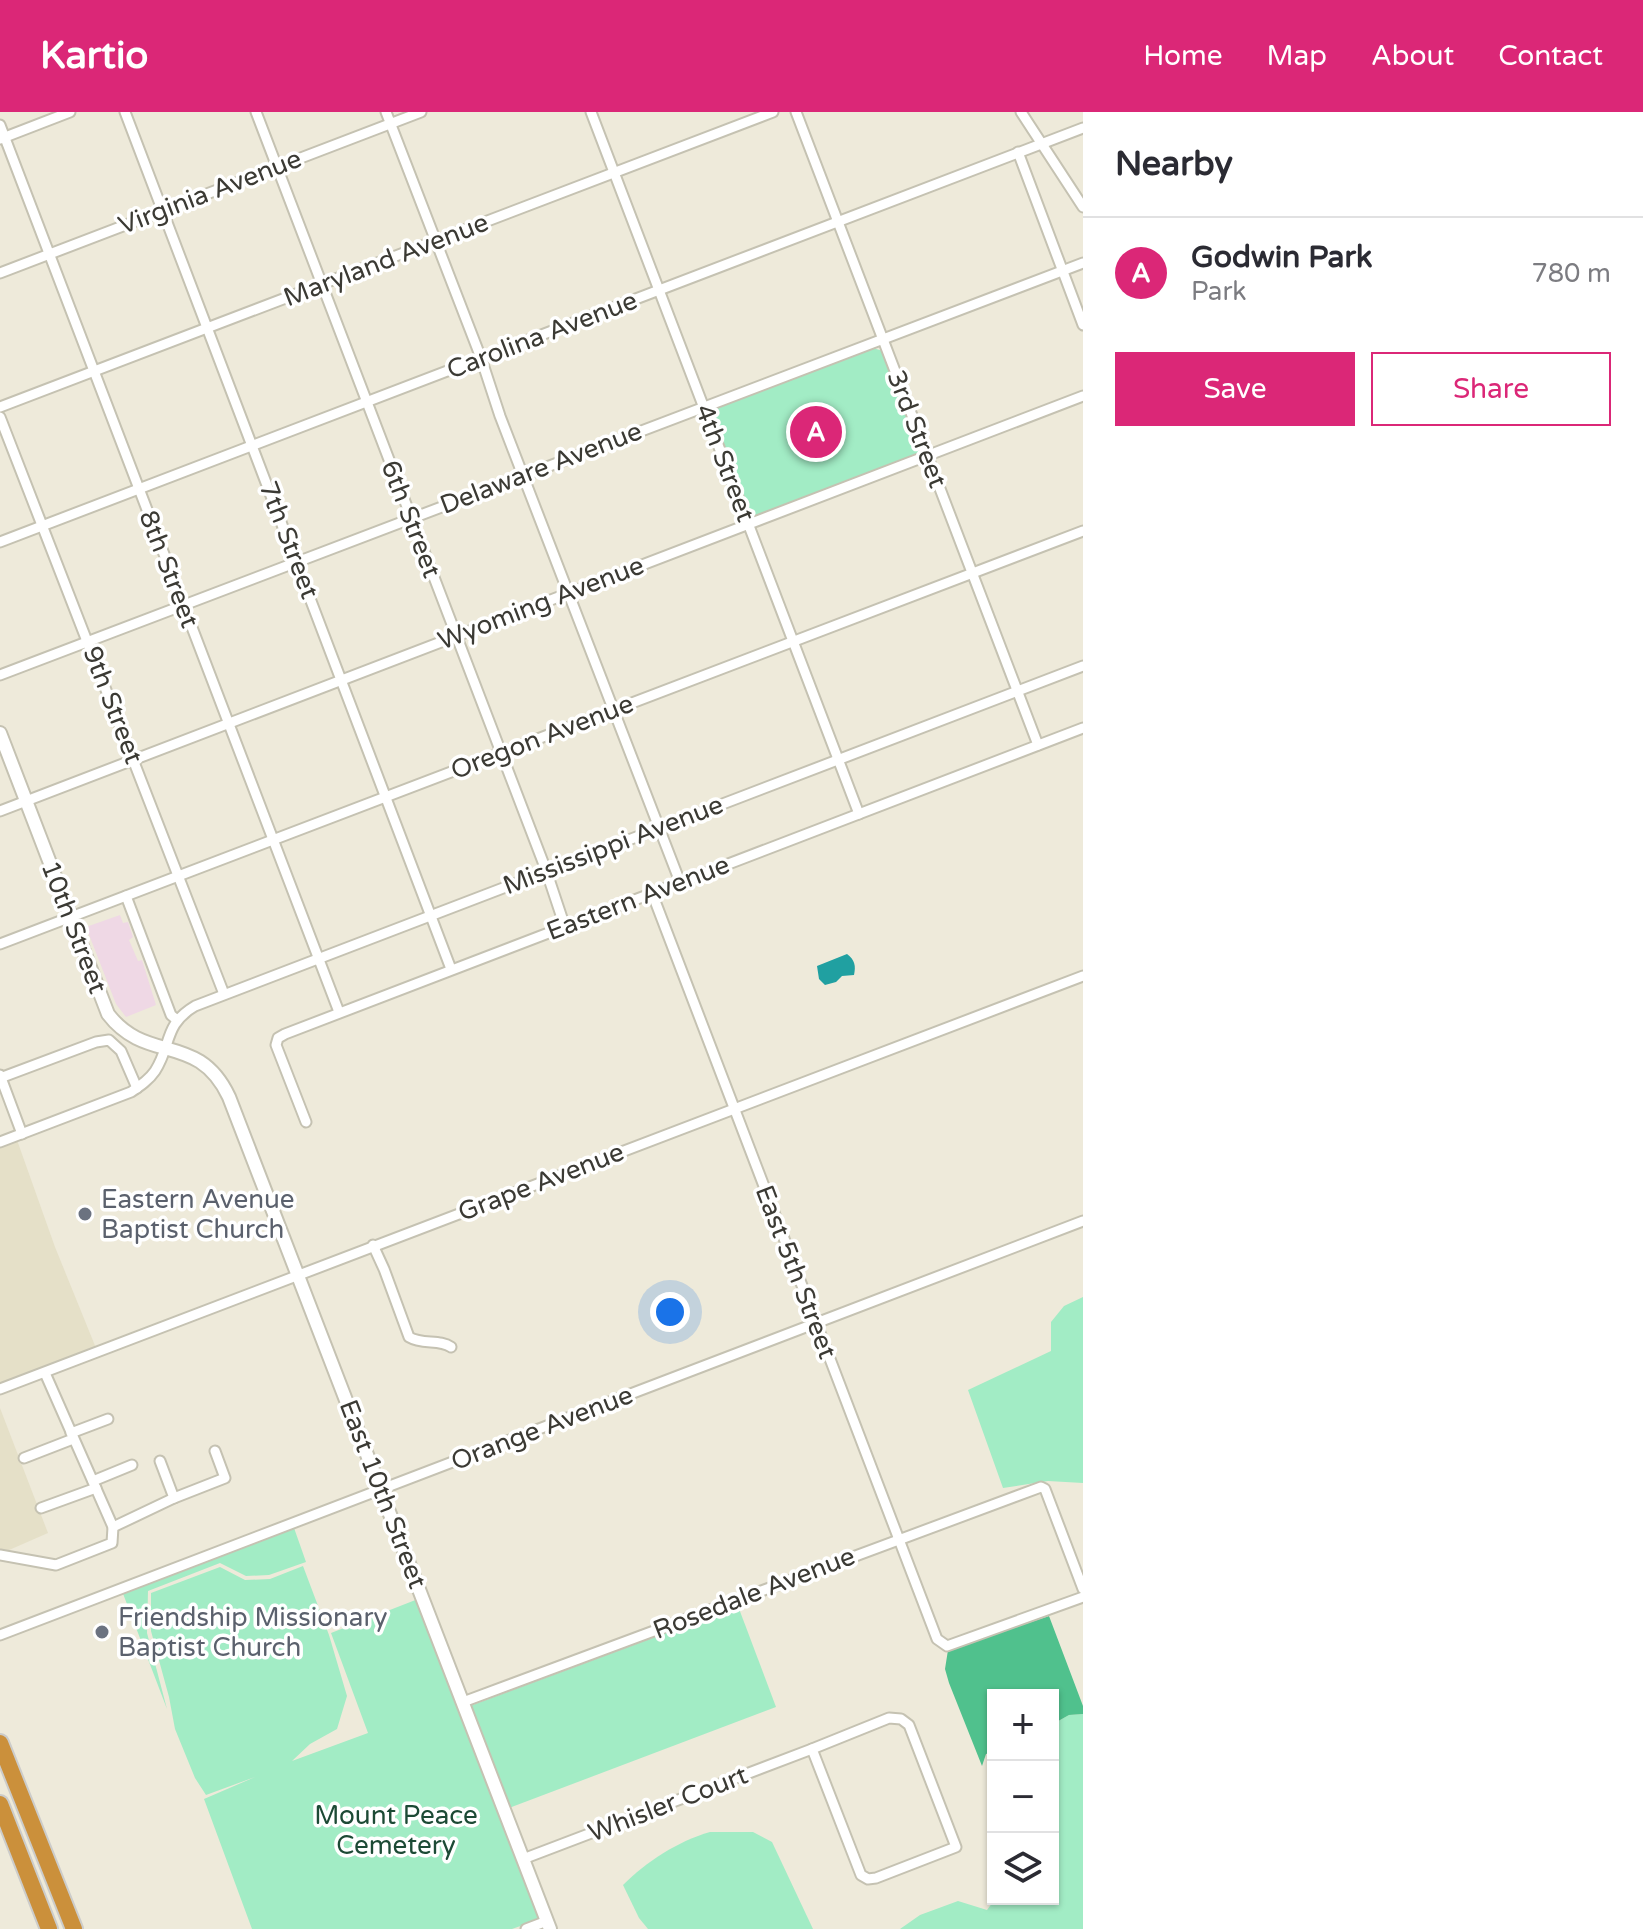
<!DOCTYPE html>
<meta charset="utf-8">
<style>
:root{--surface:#fff;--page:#f7f7f7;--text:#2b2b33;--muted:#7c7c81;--line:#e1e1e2;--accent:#db2777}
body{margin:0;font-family:"Varela Round",sans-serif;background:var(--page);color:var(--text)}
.controls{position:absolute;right:24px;bottom:24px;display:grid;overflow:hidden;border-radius:0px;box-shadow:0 2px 6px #0004}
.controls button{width:72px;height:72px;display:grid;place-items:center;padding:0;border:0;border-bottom:2px solid var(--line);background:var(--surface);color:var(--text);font:40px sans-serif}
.you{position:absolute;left:670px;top:1200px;width:28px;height:28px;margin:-20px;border:6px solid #fff;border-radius:50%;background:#1a73e8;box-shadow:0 0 0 12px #1a73e833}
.badge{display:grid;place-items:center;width:52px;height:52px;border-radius:50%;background:var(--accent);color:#fff;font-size:26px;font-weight:700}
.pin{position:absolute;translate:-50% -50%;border:4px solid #fff;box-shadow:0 2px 8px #0006}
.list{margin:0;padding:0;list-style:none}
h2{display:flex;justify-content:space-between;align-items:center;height:104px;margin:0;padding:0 32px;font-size:34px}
h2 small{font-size:26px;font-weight:400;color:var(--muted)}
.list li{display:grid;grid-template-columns:52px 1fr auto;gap:24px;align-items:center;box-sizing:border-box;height:112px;padding:0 32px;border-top:2px solid var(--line)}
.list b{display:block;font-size:30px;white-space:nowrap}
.list p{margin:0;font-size:26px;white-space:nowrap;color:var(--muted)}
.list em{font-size:26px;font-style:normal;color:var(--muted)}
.actions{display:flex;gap:16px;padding:24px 32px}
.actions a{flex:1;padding:18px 0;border:2px solid var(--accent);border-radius:0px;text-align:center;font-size:28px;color:var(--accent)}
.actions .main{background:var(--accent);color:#fff}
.icon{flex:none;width:44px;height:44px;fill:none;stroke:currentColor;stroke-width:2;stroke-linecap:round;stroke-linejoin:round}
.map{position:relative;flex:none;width:1083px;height:1817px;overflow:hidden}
header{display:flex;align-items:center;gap:48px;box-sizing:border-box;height:112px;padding:0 40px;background:var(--accent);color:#fff}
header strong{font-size:38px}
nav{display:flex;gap:44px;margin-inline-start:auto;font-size:28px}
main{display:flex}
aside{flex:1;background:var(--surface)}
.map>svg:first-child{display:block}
.built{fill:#e5e0c8}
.industrial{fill:#efd8e5}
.green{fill:#a2ecc5}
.forest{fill:#50c18d}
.water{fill:#20a0a1}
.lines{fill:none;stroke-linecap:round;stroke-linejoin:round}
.street-casing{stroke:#c5c2b2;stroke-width:13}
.secondary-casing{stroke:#c5c2b2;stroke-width:16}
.highway-casing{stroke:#ccccca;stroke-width:20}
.street{stroke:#fff;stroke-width:9}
.secondary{stroke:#fff;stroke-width:12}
.highway{stroke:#cb903b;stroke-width:16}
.worship-dot{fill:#6b7280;stroke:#fff;stroke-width:3}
.labels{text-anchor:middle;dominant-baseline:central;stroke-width:7;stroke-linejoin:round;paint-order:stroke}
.street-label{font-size:26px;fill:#3b3a34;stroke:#fff}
.worship-label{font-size:26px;fill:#5b616d;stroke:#fff;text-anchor:start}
.park-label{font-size:26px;fill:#1c4a35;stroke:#fff}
</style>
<header>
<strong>Kartio</strong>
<nav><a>Home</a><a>Map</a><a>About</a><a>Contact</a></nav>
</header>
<main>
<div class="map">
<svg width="1083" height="1817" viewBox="0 0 1083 1817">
<rect width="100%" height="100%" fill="#eeeada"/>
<!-- built -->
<g class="built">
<path d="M17,1028L55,1135L98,1241L0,1280V1034Z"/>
<path d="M0,1296L48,1421L0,1442Z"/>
</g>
<!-- industrial -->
<path class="industrial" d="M120,803L123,811L128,810L133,825L129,828L138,849L142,848L156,893L126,905L116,892L86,815Z"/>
<!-- green -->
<g class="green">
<path d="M873,236L883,239L921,341L757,405L751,404L711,303L713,298Z"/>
<path d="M1083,1185V1371L1048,1369L1003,1376L968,1278L1051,1239V1210L1064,1194Z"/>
<path d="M293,1413L306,1450L269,1463L246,1464L220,1451L148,1479L147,1521L167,1597L122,1479Z"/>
<path d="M303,1454L329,1523L347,1584L337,1617L310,1632L292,1649L368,1621L331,1521L418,1487L540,1807L512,1817H252L204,1687L255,1665L206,1683L195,1666L175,1617L169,1585L151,1519V1481L220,1455L245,1468L270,1467Z"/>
<path d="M738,1494L776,1595L509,1696L470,1594Z"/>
<path d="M1083,1602V1817H900L920,1803L958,1789L987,1798L995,1787H1053V1612L1069,1603Z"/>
<path d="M710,1720H753L772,1730L813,1817H648L639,1806L623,1773C646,1750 678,1729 710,1720Z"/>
</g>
<!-- forest -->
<path class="forest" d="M1049,1504L1083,1594V1602L1069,1603L1053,1612V1583H993V1640L986,1642L982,1654L949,1571L945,1557L948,1538Z"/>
<!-- water -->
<path class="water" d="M847,842C855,848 856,854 854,863L842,864L836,870L825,873L819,867L817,854Z"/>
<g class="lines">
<defs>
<g id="street">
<path d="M125,0L451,857"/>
<path d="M256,0L546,758L565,815"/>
<path d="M386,0L481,246L500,304L680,770"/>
<path d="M591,0L859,702"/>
<path d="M796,0L1038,633"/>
<path d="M1021,0L1083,95"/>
<path d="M0,13L339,900"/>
<path d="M0,27L70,0"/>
<path d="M1018,40L1083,213"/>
<path d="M0,161L421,0"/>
<path d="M0,295L773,0"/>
<path d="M0,305L224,882"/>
<path d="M0,430L1083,16"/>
<path d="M0,563L1083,151"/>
<path d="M0,699L1083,284"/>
<path d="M652,781L937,1527L947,1534L1083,1485"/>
<path d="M126,784L171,903L177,908"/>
<path d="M0,832L1083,419"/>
<path d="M0,963L22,1022"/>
<path d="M0,966L96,930L109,928L121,939L137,976"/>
<path d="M306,1010L276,933L278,926L285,922L1083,616"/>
<path d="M0,1030L131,980C140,974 149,968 155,959C172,933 163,913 195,894L1083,554"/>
<path d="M373,1133L384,1157L409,1225C422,1233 440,1227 451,1235"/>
<path d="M0,1277L1083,864"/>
<path d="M71,1321L108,1307"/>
<path d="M24,1346L73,1327"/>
<path d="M160,1349L174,1386"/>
<path d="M93,1369L132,1353"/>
<path d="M41,1396L96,1376"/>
<path d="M113,1415L174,1386L225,1366L215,1339"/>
<path d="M0,1443L56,1453L112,1431L113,1415L45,1261"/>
<path d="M0,1523L1083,1109"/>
<path d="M463,1590L1041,1375L1045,1377L1083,1477"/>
<path d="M889,1606L901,1607L909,1613L956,1735L876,1766L868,1767L861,1763L812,1637Z"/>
<path d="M523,1747L812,1637"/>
<path d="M526,1817L547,1809"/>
</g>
<path id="secondary" d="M0,621L108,902C147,953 198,919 229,985L550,1817"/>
<g id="highway">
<path d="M0,1631L74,1817"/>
<path d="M0,1692L49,1817"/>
</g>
</defs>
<!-- street casing -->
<use href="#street" class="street-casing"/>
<!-- secondary casing -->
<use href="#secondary" class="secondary-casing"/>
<!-- highway casing -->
<use href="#highway" class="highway-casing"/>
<!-- street -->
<use href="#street" class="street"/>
<!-- secondary -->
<use href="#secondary" class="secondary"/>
<!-- highway -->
<use href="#highway" class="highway"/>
</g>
<!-- markers -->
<g class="worship-dot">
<circle cx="85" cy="1102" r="8"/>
<circle cx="102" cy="1520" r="8"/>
</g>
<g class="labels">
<!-- street labels -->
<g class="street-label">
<text transform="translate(210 80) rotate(-21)">Virginia Avenue</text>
<text transform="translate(386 148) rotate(-21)">Maryland Avenue</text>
<text transform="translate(542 223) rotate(-21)">Carolina Avenue</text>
<text transform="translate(917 317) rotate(69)">3rd Street</text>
<text transform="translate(725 351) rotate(69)">4th Street</text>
<text transform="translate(541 356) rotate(-21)">Delaware Avenue</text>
<text transform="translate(411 407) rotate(69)">6th Street</text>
<text transform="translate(289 428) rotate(69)">7th Street</text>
<text transform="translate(169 457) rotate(69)">8th Street</text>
<text transform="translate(541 491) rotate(-21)">Wyoming Avenue</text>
<text transform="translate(113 593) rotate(69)">9th Street</text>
<text transform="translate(542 625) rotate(-21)">Oregon Avenue</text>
<text transform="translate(613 733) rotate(-21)">Mississippi Avenue</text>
<text transform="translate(638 786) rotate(-21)">Eastern Avenue</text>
<text transform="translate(74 815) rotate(69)">10th Street</text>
<text transform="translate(541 1070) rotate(-21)">Grape Avenue</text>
<text transform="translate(796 1160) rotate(69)">East 5th Street</text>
<text transform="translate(542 1316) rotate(-21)">Orange Avenue</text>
<text transform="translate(383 1382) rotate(69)">East 10th Street</text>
<text transform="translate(754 1481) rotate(-21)">Rosedale Avenue</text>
<text transform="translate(668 1692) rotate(-21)">Whisler Court</text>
</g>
<!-- worship labels -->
<g class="worship-label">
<text x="101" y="1087">Eastern Avenue<tspan x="101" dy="30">Baptist Church</tspan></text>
<text x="118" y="1505">Friendship Missionary<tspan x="118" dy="30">Baptist Church</tspan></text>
</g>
<!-- park labels -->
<g class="park-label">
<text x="396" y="1703">Mount Peace<tspan x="396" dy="30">Cemetery</tspan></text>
</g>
</g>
</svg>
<div class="controls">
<button>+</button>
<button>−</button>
<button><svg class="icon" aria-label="layers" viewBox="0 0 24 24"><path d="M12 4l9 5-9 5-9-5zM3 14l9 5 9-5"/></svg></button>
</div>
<div class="you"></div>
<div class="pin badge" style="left:816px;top:320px">A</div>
</div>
<aside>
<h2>Nearby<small></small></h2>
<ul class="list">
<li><span class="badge">A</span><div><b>Godwin Park</b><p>Park</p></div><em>780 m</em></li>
</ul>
<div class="actions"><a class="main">Save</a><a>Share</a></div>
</aside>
</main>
